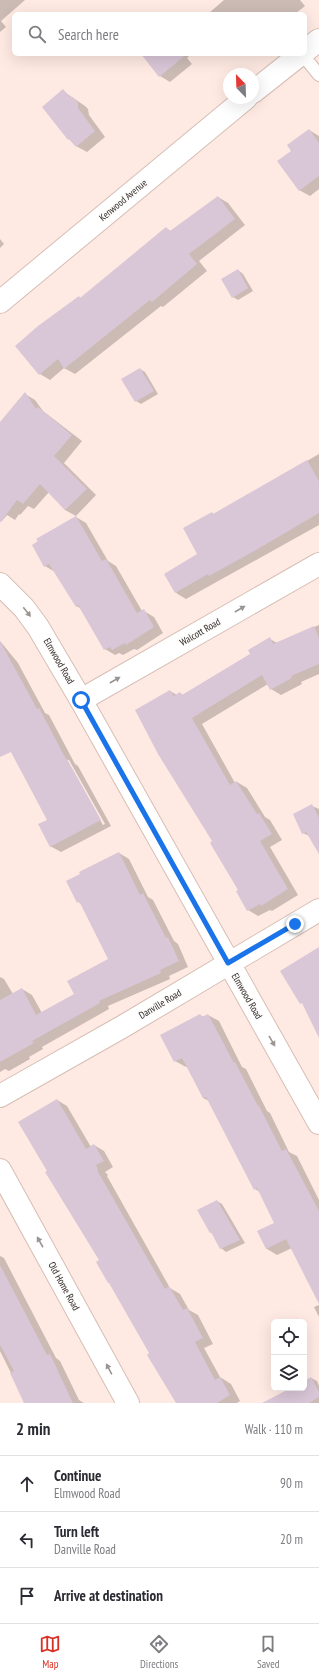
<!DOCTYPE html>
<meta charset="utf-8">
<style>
:root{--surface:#fff;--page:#f2f2f3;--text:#2b2b33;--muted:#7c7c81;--line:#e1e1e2;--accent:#d93025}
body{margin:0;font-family:"PT Sans Narrow",sans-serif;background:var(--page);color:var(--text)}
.controls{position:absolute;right:12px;bottom:12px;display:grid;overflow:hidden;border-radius:6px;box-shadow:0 4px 16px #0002}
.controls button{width:36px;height:36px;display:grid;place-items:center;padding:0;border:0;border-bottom:1px solid var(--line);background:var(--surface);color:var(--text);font:20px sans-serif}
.compass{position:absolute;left:223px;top:68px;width:36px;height:36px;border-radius:50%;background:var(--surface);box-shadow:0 4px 16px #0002;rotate:337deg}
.stop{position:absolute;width:12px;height:12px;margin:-9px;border:3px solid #1a73e8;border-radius:50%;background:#fff}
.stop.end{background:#1a73e8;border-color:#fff;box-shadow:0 1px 4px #0008}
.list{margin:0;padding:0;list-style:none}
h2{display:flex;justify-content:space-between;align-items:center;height:52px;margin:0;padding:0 16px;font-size:17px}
h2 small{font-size:13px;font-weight:400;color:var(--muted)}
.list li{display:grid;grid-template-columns:26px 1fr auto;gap:12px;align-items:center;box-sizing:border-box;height:56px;padding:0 16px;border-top:1px solid var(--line)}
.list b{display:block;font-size:15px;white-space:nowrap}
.list p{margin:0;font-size:13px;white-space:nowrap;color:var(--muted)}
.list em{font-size:13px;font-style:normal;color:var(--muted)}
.icon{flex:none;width:22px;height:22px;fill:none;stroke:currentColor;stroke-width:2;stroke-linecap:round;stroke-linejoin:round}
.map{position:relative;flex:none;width:319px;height:1403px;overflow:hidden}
.search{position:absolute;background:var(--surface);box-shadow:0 4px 16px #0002;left:12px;right:12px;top:12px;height:44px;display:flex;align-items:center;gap:10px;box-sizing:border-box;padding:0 14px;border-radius:6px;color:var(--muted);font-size:15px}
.sheet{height:220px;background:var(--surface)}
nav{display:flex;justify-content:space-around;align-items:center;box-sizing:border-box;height:56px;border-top:1px solid var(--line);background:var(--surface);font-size:11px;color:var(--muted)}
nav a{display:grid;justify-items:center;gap:2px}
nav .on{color:var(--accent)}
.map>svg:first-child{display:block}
.shadow{fill:#0003;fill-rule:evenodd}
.building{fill:#d9c6d7}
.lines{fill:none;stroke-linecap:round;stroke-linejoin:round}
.service-casing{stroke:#d6beb5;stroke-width:14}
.minor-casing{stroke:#d6beb5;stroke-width:24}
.secondary-casing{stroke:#d6beb5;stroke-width:24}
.service{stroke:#fff;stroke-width:12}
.minor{stroke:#fff;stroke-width:22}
.secondary{stroke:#fff;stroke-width:22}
.oneway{fill:#9a9593}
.route{stroke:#1a73e8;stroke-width:5}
.labels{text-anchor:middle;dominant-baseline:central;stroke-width:3;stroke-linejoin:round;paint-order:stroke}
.street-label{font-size:10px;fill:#342b27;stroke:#fcfcfc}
</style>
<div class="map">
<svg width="319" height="1403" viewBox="0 0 319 1403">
<rect width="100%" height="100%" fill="#feeae2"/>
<!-- shadow -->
<g class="shadow">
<path d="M0,0H25L1,21L6,27L0,32Z"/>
<path d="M224,0H300L305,6L295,14H210L209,13Z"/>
<path d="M142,54H188L189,56L187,58L192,64L170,82L160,76Z"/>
<path d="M63,91L85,106L88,109L89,115L105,137L87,152L76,146L69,139L44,107Z"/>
<path d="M309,130L319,136V189L310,196L299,190L293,151Z"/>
<path d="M218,197L228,203L245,225L199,261L207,271L163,307L161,306L75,374L64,368L50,380L40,374L16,346L79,297L81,298L167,229L171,231Z"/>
<path d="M0,239L4,244L0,248Z"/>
<path d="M238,270L243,274L253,291L238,300L233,297Z"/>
<path d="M140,369L145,372L158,394L141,404L136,401Z"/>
<path d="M25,394L35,400L43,411L82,441L64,463L96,495L76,516L65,510L49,492L34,509L28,506L20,515L19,514L15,520L7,515L2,521L0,519V424Z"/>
<path d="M319,454V525L186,599L176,593L199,555L212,513L214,514Z"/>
<path d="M76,517L86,523L108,561L116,566L142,611H144L154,617L163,633L137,650L134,649L123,655L119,653L115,655L105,649L82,609L76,606L55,572L45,566Z"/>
<path d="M319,625V674L301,682L302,684L281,695L271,689L268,684L202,724L235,783L237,782L247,788L265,817L270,820L282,840L270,847L298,895L272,911L270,910L258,916L248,910L240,890L214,842L170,691L177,695L180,693L183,695L251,654L270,639L277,643Z"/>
<path d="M0,641L18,663L45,713L49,715L75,764L78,766L111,826L61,852L50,846L48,820L0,731ZM67,760H69L105,824L103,825Z"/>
<path d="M312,806L319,809V852L311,837L303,833Z"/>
<path d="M119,853L129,859L148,897L153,900L174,941L178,944L188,967L169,976L170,979L108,1006L109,1009L42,1047L43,1049L29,1057L30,1059L9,1071L5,1069L0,1072V977L4,979L13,994L22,989L32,995L42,1013L75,995L110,960L82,904L78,902Z"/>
<path d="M200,1015L204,1017L208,1015L219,1021L242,1067L246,1069L267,1111L270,1113L289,1152L297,1156L319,1200V1302L292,1248L277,1255L267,1249L258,1231L276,1223L260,1192L255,1189L209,1101L203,1098L188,1066L186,1067L175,1061L162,1035Z"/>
<path d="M57,1100L67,1106L91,1147L94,1145L104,1151L113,1167L105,1172L108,1175L107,1176L170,1288L180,1294L189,1310L198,1315L213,1344L204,1348L220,1377L231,1384L240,1401L237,1403H177L100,1260L48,1171Z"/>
<path d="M217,1201L222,1204L245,1243L226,1252L221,1248L213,1234L210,1232Z"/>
<path d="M0,1256L4,1258L56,1358L60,1361L79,1400L84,1403H26L0,1351Z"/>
<path d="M319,1305V1317L314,1307Z"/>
<path d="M311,1378L317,1381L319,1386V1403H282L293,1388H304V1382Z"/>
</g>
<!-- building -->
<g class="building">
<path d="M141,54H187L159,77Z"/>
<path d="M63,89L69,96L74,98L78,103V108L95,131L76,147L69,139L68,140L42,107Z"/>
<path d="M309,129L319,143V176L299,191L277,161L291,151L287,145Z"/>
<path d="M218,196L235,219L189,254L197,264L152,302L150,300L64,369L58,359L39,375L15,346L38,326L79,296L80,298L166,227L170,231Z"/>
<path d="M238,269L248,288L232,298L221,279Z"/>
<path d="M140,368L154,391L135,402L121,379Z"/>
<path d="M25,392L36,409L38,407L72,435L54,456L87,489L65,510L40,484L23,504L17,500L0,523V422Z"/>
<path d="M307,460L319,481V513L256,550L209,576L208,574L175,593L164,574L197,554L183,528L212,512L213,514Z"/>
<path d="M76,516L102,561L106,559L137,613L144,609L154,627L126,645L125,643L112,650L110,647L104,650L78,605L76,607L49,564L44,567L32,545L38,541L36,539Z"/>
<path d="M314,626L319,638V664L291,676L292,678L270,690L262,675L192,718L230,785L236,781L257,814L259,813L272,834L260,841L288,889L261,906L260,904L247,911L236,891L238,890L210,843L212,841L158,754L135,710L170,690L174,696L180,692L182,695L250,654L248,650L270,637L273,644Z"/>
<path d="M0,641L37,709L39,708L66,759H67L101,820L50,847L38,824L47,820L11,752L0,757Z"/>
<path d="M312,804L319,818V854L306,832L302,834L293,814Z"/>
<path d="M119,852L140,895L143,893L166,938L168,937L179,961L160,970L161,973L99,1001L100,1003L32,1041L34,1043L0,1062V1000L22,988L36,1015L74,994L67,981L108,959L79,901L77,903L66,881L80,874L79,872Z"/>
<path d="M319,947V1038L302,1003L300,1004L280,971Z"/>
<path d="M200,1014L202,1017L208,1014L234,1063L235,1062L258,1106H259L282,1151L286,1149L319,1211V1304L286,1239L266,1249L257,1231L274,1223L257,1188L254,1190L206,1097L203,1098L182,1058L174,1062L160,1035Z"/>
<path d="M57,1099L86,1149L94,1144L104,1161L96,1165L98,1169L97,1170L165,1289L169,1286L183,1310L187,1308L203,1338L195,1342L215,1380L220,1377L230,1395L217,1403H176L147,1355L149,1353L109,1283H108L96,1262L99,1260L53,1185L45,1172L47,1171L18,1122Z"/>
<path d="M217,1200L240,1240L220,1249L211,1232L210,1233L197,1210Z"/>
<path d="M0,1265L47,1355L50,1354L73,1403H24L10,1373L14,1371L0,1345Z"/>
<path d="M311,1377L319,1392V1397L309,1403H262L291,1388H304V1381Z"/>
</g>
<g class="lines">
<defs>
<path id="service" d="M302,54L319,75"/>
<g id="minor">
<path d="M0,584L24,608L38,627L81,700L319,1123"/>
<path d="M81,700L319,564"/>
<path d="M0,1096L122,1027L319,910"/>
<path d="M0,1170L128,1403"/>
</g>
<g id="secondary">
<path d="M305,51L319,40"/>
<path d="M253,92L301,54"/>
<path d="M0,302L246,98"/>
</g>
</defs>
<!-- service casing -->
<use href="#service" class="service-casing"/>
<!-- minor casing -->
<use href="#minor" class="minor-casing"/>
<!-- secondary casing -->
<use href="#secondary" class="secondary-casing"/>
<!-- service -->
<use href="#service" class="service"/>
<!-- minor -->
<use href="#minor" class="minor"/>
<!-- secondary -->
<use href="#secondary" class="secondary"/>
</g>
<!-- one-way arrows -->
<defs><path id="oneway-solid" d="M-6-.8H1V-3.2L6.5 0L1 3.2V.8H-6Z"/></defs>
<g class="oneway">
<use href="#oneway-solid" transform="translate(240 609) rotate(-30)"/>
<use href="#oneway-solid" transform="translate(27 612) rotate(52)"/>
<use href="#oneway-solid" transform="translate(115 680) rotate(-30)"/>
<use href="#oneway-solid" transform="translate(272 1041) rotate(60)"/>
<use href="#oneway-solid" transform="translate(40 1242) rotate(-119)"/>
<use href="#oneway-solid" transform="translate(109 1369) rotate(-118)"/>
</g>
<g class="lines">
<!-- route -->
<path class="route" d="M81,700L228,963L295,924"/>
</g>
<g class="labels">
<!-- street labels -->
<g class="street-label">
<text transform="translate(123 200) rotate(-40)">Kenwood Avenue</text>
<text transform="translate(200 632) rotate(-30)">Walcott Road</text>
<text transform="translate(59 661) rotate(60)">Elmwood Road</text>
<text transform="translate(247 996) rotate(60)">Elmwood Road</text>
<text transform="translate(160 1004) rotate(-31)">Danville Road</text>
<text transform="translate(64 1286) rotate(61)">Old Home Road</text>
</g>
</g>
</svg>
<div class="controls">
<button><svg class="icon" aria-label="locate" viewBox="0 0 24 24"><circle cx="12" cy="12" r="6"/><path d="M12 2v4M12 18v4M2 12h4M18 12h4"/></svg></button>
<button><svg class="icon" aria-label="layers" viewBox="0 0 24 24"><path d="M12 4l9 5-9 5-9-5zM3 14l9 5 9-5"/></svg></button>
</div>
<svg class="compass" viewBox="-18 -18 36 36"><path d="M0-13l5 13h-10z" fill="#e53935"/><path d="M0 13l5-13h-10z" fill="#7c7c81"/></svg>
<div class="stop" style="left:81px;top:700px"></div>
<div class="stop end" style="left:295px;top:924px"></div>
<div class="search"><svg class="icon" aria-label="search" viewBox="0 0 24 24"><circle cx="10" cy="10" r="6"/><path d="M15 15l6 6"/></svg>Search here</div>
</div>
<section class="sheet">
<h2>2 min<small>Walk · 110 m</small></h2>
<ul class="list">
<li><svg class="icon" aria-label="ahead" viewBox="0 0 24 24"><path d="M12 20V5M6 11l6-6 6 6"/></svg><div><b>Continue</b><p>Elmwood Road</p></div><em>90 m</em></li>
<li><svg class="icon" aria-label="left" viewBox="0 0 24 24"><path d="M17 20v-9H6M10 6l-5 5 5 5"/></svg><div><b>Turn left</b><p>Danville Road</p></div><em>20 m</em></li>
<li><svg class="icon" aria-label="arrive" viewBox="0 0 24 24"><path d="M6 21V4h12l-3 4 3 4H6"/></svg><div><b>Arrive at destination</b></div></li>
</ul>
</section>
<nav>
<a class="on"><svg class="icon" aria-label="map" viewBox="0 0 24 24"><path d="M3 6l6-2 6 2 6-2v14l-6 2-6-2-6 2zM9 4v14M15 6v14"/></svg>Map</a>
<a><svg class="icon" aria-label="directions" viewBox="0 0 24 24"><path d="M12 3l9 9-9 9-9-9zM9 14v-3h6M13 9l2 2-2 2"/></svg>Directions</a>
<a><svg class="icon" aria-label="saved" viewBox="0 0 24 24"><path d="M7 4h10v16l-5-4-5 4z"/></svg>Saved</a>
</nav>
